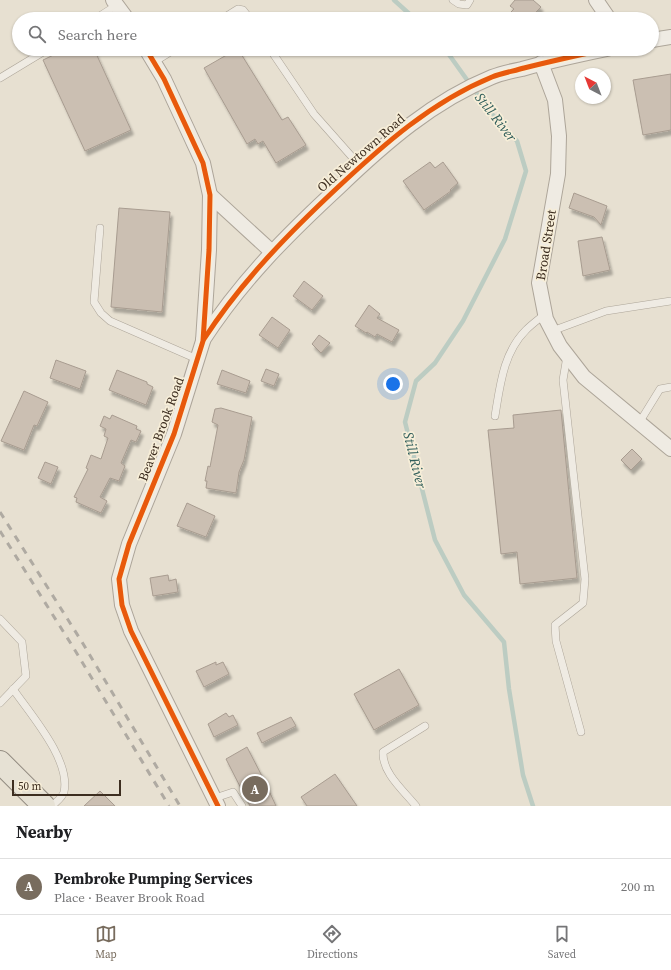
<!DOCTYPE html>
<meta charset="utf-8">
<style>
:root{--surface:#fff;--page:#f6f6f6;--text:#202124;--muted:#757577;--line:#e0e0e0;--accent:#786c5e}
body{margin:0;font-family:"Source Serif 4",serif;background:var(--page);color:var(--text)}
.compass{position:absolute;left:575px;top:68px;width:36px;height:36px;border-radius:50%;background:var(--surface);box-shadow:0 1px 3px #0004;rotate:318deg}
.scale{position:absolute;left:12px;bottom:10px;width:109px;box-sizing:border-box;padding-left:4px;border:2px solid #3d2e20;border-top:0;font-size:11px;line-height:14px;white-space:nowrap;color:#3d2e20;-webkit-text-stroke:3px #f7eed8;paint-order:stroke}
.you{position:absolute;left:393px;top:384px;width:14px;height:14px;margin:-10px;border:3px solid #fff;border-radius:50%;background:#1a73e8;box-shadow:0 0 0 6px #1a73e833}
.badge{display:grid;place-items:center;width:26px;height:26px;border-radius:50%;background:var(--accent);color:#fff;font-size:13px;font-weight:700}
.pin{position:absolute;translate:-50% -50%;border:2px solid #fff;box-shadow:0 1px 4px #0006}
.list{margin:0;padding:0;list-style:none}
h2{display:flex;justify-content:space-between;align-items:center;height:52px;margin:0;padding:0 16px;font-size:17px}
h2 small{font-size:13px;font-weight:400;color:var(--muted)}
.list li{display:grid;grid-template-columns:26px 1fr auto;gap:12px;align-items:center;box-sizing:border-box;height:56px;padding:0 16px;border-top:1px solid var(--line)}
.list b{display:block;font-size:15px;white-space:nowrap}
.list p{margin:0;font-size:13px;white-space:nowrap;color:var(--muted)}
.list em{font-size:13px;font-style:normal;color:var(--muted)}
.icon{flex:none;width:22px;height:22px;fill:none;stroke:currentColor;stroke-width:2;stroke-linecap:round;stroke-linejoin:round}
.map{position:relative;flex:none;width:671px;height:806px;overflow:hidden}
.search{position:absolute;background:var(--surface);box-shadow:0 1px 3px #0004;left:12px;right:12px;top:12px;height:44px;display:flex;align-items:center;gap:10px;box-sizing:border-box;padding:0 14px;border-radius:22px;color:var(--muted);font-size:15px}
.sheet{height:108px;background:var(--surface)}
nav{display:flex;justify-content:space-around;align-items:center;box-sizing:border-box;height:56px;border-top:1px solid var(--line);background:var(--surface);font-size:11px;color:var(--muted)}
nav a{display:grid;justify-items:center;gap:2px}
nav .on{color:var(--accent)}
.map>svg:first-child{display:block}
.lines{fill:none;stroke-linecap:round;stroke-linejoin:round}
.stream{stroke:#bcccc2;stroke-width:4.5}
.building{fill:#cbbfb2;stroke:#a89c90;filter:url(#shadow)}
.lane-casing{stroke:#ada599;stroke-width:8}
.street-casing{stroke:#ada599;stroke-width:16}
.primary-casing{stroke:#928b80;stroke-width:24}
.lane{stroke:#efebe3;stroke-width:7}
.street{stroke:#efebe3;stroke-width:14}
.primary{stroke:#e6e1d4;stroke-width:22}
.rail{stroke:#afaaa2;stroke-width:3;stroke-dasharray:7 7;stroke-linecap:butt}
.cycleway-casing{stroke:#f7eed8;stroke-width:8}
.cycleway{stroke:#e8590c;stroke-width:5}
.labels{text-anchor:middle;dominant-baseline:central;stroke-width:3.5;stroke-linejoin:round;paint-order:stroke}
.street-label{font-size:13px;fill:#3d2e20;stroke:#f7eed8}
.water-label{font-size:14px;font-style:italic;fill:#2f5d5a;stroke:#f7eed8}
</style>
<div class="map">
<svg width="671" height="806" viewBox="0 0 671 806">
<defs>
<filter id="shadow"><feDropShadow dx="2.5" dy="4.5" stdDeviation="1" flood-color="#0004"/></filter>
</defs>
<rect width="100%" height="100%" fill="#e7e0d1"/>
<g class="lines">
<!-- stream -->
<g class="stream">
<path d="M394,0L415,19"/>
<path d="M445,49L490,112L517,141L526,171L505,239L463,321L435,363L416,381L405,422L435,540L464,595L504,642L509,689L523,775L533,806"/>
</g>
</g>
<!-- building -->
<g class="building">
<path d="M515,0H533L541,7L529,19H517L511,12L514,9L510,6Z"/>
<path d="M66,49H94L131,130L85,151L43,60Z"/>
<path d="M237,49H238L282,120L288,117L306,145L276,163L263,141L258,144L255,139L247,144L204,68Z"/>
<path d="M671,74V130L643,135L633,80Z"/>
<path d="M430,162L435,168L443,162L458,183L450,190L451,191L424,210L403,181Z"/>
<path d="M574,193L607,206L601,225L594,217L569,208Z"/>
<path d="M119,208L170,212L162,312L111,307Z"/>
<path d="M602,237L610,270L583,276L578,241Z"/>
<path d="M304,281L323,296L312,310L293,296Z"/>
<path d="M369,305L380,314L377,318L399,330L392,342L377,334L375,337L367,332L366,333L355,326Z"/>
<path d="M272,317L290,330L278,348L259,335Z"/>
<path d="M319,335L330,343L321,353L312,344Z"/>
<path d="M56,360L86,371L80,389L50,378Z"/>
<path d="M266,369L279,374L274,386L261,381Z"/>
<path d="M117,370L147,382V384L153,387L146,405L109,390Z"/>
<path d="M222,370L250,381L246,393L217,384Z"/>
<path d="M24,391L48,402L37,426L34,425L24,450L1,441Z"/>
<path d="M221,408L252,417L244,460L239,472L236,493L206,488L207,481H205L208,466L210,467L218,425L212,422L215,409Z"/>
<path d="M561,410L577,578L520,584L517,552L501,554L488,430L514,428L513,415Z"/>
<path d="M112,415L137,426L136,429L141,431L136,442L131,440L121,463L125,466L119,481L110,478L100,497L107,501L101,513L76,502L77,498L74,497L88,469L86,468L91,455L101,459L108,438L104,436L106,429L100,426L104,416L110,419Z"/>
<path d="M632,449L642,459L631,470L621,460Z"/>
<path d="M45,462L58,467L51,484L38,478Z"/>
<path d="M187,503L215,516L206,537L177,526Z"/>
<path d="M168,575L169,581L176,579L178,592L153,596L150,578Z"/>
<path d="M216,662V665L223,662L229,674L204,687L196,671Z"/>
<path d="M399,669L419,705L374,730L354,694Z"/>
<path d="M226,713L229,717L233,715L238,725L214,737L208,724Z"/>
<path d="M291,717L296,726L262,743L257,733Z"/>
<path d="M247,747L264,780L276,806H250L226,759Z"/>
<path d="M335,774L357,806H307L301,797Z"/>
<path d="M100,791L115,806H84Z"/>
</g>
<g class="lines">
<defs>
<g id="lane">
<path d="M453,0L459,4L467,5L470,0"/>
<path d="M95,19L117,5"/>
<path d="M222,19L238,9L243,10L250,19"/>
<path d="M270,49L314,114L360,166"/>
<path d="M154,62L175,49"/>
<path d="M0,78L48,49"/>
<path d="M100,228L94,302L101,313L110,321L197,359"/>
<path d="M552,331L606,311L671,301"/>
<path d="M567,356L563,380L585,579L583,603L555,625L556,641L581,732"/>
<path d="M495,416C500,386 503,353 526,330C532,324 539,319 545,314"/>
<path d="M639,423L660,389L671,387"/>
<path d="M0,619L22,642L26,676L0,703"/>
<path d="M13,689C31,715 71,760 64,792C63,797 56,802 52,806"/>
<path d="M215,798L233,792L242,806"/>
<path d="M416,806C404,791 382,773 383,752L425,726"/>
</g>
<g id="street">
<path d="M113,0L127,19"/>
<path d="M596,0L609,19"/>
<path d="M652,40L671,37"/>
<path d="M146,49L164,79L203,163L210,195L209,250L203,341L174,434L129,544L119,579L122,605L131,631L218,806"/>
<path d="M541,63L555,100L559,136L558,174L539,283L546,319L560,346L584,377L671,449"/>
<path d="M210,195L272,252"/>
<path d="M203,340C242,280 287,235 339,187C385,143 433,101 492,77C502,73 512,71 522,69C550,61 578,55 607,49"/>
</g>
<path id="primary" d="M0,762L44,806"/>
</defs>
<!-- lane casing -->
<use href="#lane" class="lane-casing"/>
<!-- street casing -->
<use href="#street" class="street-casing"/>
<!-- primary casing -->
<use href="#primary" class="primary-casing"/>
<!-- lane -->
<use href="#lane" class="lane"/>
<!-- street -->
<use href="#street" class="street"/>
<!-- primary -->
<use href="#primary" class="primary"/>
<!-- rail -->
<g class="rail">
<path d="M0,512L82,642L180,806"/>
<path d="M0,531L73,647L169,806"/>
</g>
<defs>
<g id="cycleway">
<path d="M146,49L164,79L203,163L210,195L209,250L203,341L174,434L129,544L119,579L122,605L131,631L218,806"/>
<path d="M204,339C241,282 287,235 336,189C383,145 431,102 492,77C502,73 514,71 524,68C552,61 579,55 607,49"/>
</g>
</defs>
<!-- cycleway casing -->
<use href="#cycleway" class="cycleway-casing"/>
<!-- cycleway -->
<use href="#cycleway" class="cycleway"/>
</g>
<g class="labels">
<!-- street labels -->
<g class="street-label">
<text transform="translate(361 153) rotate(-41)">Old Newtown Road</text>
<text transform="translate(546 245) rotate(-81)">Broad Street</text>
<text transform="translate(161 429) rotate(-70)">Beaver Brook Road</text>
</g>
<!-- water labels -->
<g class="water-label">
<text transform="translate(496 117) rotate(52)">Still River</text>
<text transform="translate(415 460) rotate(76)">Still River</text>
</g>
</g>
</svg>
<svg class="compass" viewBox="-18 -18 36 36"><path d="M0-13l5 13h-10z" fill="#e53935"/><path d="M0 13l5-13h-10z" fill="#757577"/></svg>
<div class="scale">50 m</div>
<div class="you"></div>
<div class="pin badge" style="left:255px;top:789px">A</div>
<div class="search"><svg class="icon" aria-label="search" viewBox="0 0 24 24"><circle cx="10" cy="10" r="6"/><path d="M15 15l6 6"/></svg>Search here</div>
</div>
<section class="sheet">
<h2>Nearby<small></small></h2>
<ul class="list">
<li><span class="badge">A</span><div><b>Pembroke Pumping Services</b><p>Place · Beaver Brook Road</p></div><em>200 m</em></li>
</ul>
</section>
<nav>
<a class="on"><svg class="icon" aria-label="map" viewBox="0 0 24 24"><path d="M3 6l6-2 6 2 6-2v14l-6 2-6-2-6 2zM9 4v14M15 6v14"/></svg>Map</a>
<a><svg class="icon" aria-label="directions" viewBox="0 0 24 24"><path d="M12 3l9 9-9 9-9-9zM9 14v-3h6M13 9l2 2-2 2"/></svg>Directions</a>
<a><svg class="icon" aria-label="saved" viewBox="0 0 24 24"><path d="M7 4h10v16l-5-4-5 4z"/></svg>Saved</a>
</nav>
